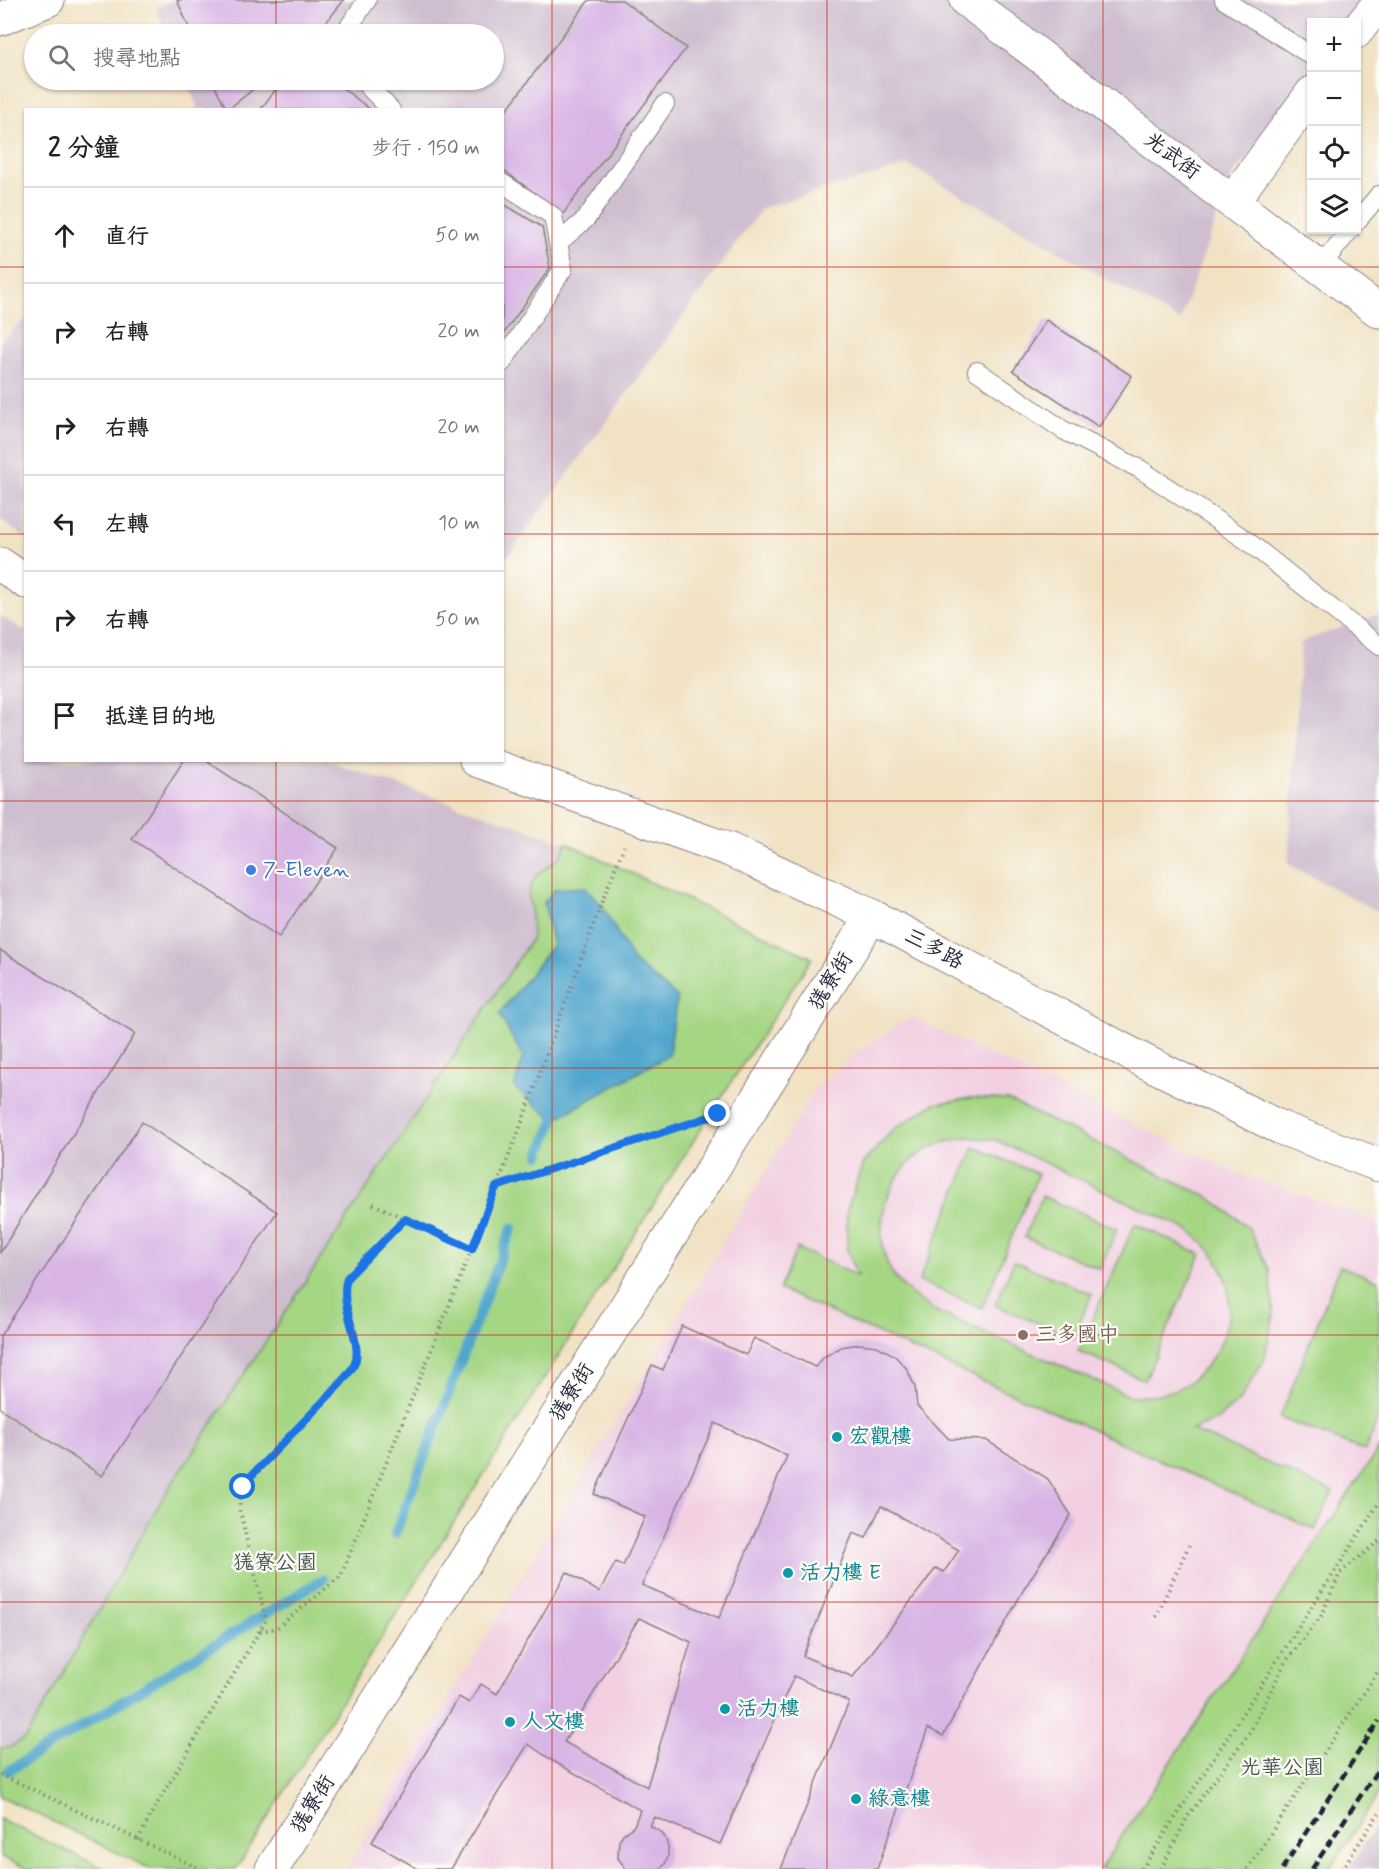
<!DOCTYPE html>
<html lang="zh-TW">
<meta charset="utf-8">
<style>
:root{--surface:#fff;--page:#f2f2f2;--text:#222;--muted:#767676;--line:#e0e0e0}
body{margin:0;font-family:Mynerve,"LXGW WenKai TC",sans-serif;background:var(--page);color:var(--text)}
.controls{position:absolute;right:18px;top:18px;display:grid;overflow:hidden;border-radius:0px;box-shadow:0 2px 4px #0004}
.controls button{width:54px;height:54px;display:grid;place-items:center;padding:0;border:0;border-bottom:2px solid var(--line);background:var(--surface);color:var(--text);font:30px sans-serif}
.stop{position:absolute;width:18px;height:18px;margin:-14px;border:4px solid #1a73e8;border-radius:50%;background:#fff}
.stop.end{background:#1a73e8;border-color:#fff;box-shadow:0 2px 6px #0008}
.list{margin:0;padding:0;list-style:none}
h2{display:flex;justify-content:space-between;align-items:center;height:78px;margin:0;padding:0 24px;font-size:26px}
h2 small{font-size:20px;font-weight:400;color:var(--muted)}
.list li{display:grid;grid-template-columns:39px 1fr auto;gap:18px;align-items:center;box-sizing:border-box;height:96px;padding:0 24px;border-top:2px solid var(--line)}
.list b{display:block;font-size:22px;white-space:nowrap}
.list em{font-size:20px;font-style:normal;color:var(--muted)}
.icon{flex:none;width:33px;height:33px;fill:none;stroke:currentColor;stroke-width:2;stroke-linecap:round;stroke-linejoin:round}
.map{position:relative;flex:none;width:1379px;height:1869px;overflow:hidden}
.search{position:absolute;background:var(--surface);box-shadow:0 2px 4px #0004;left:24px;top:24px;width:480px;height:66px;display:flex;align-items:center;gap:15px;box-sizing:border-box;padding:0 21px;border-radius:33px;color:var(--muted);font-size:22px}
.panel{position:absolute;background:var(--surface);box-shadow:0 2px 4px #0004;left:24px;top:108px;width:480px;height:654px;border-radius:0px}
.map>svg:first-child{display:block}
.built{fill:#f2d0e2}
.industrial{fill:#cfbed0}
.green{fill:#a5d684;stroke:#647c60;stroke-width:1.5;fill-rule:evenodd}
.water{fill:#51a6cd;stroke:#3a6484;stroke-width:1.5}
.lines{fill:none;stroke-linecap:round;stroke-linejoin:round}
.stream{stroke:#51a6cd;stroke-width:10}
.building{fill:#d8b5e5;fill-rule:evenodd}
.service-casing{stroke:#8a8280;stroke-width:20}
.minor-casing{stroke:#8a8280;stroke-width:35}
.tertiary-casing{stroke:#8a8280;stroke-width:35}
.secondary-casing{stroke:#8a8280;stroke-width:35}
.path{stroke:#8a8280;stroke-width:4;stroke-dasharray:1.5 4.5;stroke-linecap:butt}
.service{stroke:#fff;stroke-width:18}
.minor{stroke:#fff;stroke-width:33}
.tertiary{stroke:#fff;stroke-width:33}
.secondary{stroke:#fff;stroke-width:33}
.rail{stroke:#22223b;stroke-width:4.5;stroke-dasharray:9 4.5;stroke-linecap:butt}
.route{stroke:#1a73e8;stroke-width:8}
.grid{fill:none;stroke:#c8321e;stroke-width:1.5;stroke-opacity:0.55}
.shop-dot{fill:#3f7fe0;stroke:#fdfcf7;stroke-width:2}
.education-dot{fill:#8d6e63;stroke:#fdfcf7;stroke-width:2}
.culture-dot{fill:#0f9aa8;stroke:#fdfcf7;stroke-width:2}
.labels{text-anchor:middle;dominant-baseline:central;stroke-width:4.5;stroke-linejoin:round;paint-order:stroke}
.street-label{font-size:21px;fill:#22223b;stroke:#fdfcf7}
.shop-label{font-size:21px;fill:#366cbe;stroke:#fdfcf7;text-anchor:start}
.education-label{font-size:21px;fill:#785e54;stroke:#fdfcf7;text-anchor:start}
.culture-label{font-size:21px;fill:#0d838f;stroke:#fdfcf7;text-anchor:start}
.park-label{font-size:21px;fill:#495851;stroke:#fdfcf7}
</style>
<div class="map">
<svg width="1379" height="1869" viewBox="0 0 1379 1869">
<rect width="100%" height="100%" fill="#fdfcf7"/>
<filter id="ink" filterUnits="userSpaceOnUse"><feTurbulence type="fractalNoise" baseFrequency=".0167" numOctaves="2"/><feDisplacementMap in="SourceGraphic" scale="12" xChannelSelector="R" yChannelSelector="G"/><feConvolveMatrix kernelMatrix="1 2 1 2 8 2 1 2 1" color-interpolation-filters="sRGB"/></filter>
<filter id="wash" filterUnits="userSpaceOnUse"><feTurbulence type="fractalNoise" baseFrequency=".008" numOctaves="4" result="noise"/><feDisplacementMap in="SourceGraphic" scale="24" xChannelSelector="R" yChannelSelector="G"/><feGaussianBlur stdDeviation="1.35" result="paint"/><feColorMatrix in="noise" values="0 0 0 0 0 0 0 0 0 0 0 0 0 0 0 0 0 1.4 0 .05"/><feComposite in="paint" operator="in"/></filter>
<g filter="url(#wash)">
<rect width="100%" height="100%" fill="#f1e2c4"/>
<!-- built -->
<path class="built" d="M911,1017L1229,1170L1379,1222V1448L1100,1869H347L816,1088L861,1049Z"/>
<!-- industrial -->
<g class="industrial">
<path d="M174,0H1377L1356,22H1312L1311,79L1232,175L1180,321L908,165L762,208L503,563L502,110L198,109L186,80H494V34H167L156,8Z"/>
<path d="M25,319V538L0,519V342Z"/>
<path d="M1379,614V912L1288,864L1301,642Z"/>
<path d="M0,616L25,631L26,760L328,761L567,843L560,857L556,862L542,870L529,895L531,910L532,938L164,1496L26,1738L9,1748H0Z"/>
<path d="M1379,1822V1869H1348Z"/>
</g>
<!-- green -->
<g class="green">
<path d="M567,843L812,958L711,1113L236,1869H151L0,1796V1748H9L26,1738L164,1496L532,938L531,910L529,895L530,887L537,875L560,857Z"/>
<path d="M971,1098L1008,1100L1210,1198L1248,1227L1269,1269L1274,1314L1264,1360L1241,1399L1218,1419L1192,1430L1333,1492L1315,1530L779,1289L797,1248L857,1276L847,1250V1210L863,1163L894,1129L934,1104ZM967,1137L996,1140L1190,1231C1197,1237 1204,1243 1210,1250C1244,1291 1230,1352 1189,1382C1172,1394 1152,1396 1132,1397L935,1311C919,1300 902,1289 891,1271C872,1236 883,1187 912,1160C927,1146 947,1141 967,1137Z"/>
<path d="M974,1147L1038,1174L982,1308L919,1281Z"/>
<path d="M1042,1196L1117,1229L1100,1269L1024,1237Z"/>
<path d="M1135,1224L1201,1254L1145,1380L1078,1351Z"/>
<path d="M1014,1261L1092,1294L1073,1338L995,1305Z"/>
<path d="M1340,1266L1379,1281V1415L1365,1451L1280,1418Z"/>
<path d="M1379,1448V1793L1330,1869H1100Z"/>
<path d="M0,1819L105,1869H28L0,1856Z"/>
</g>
<!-- water -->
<path class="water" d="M585,887L601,904L634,962L677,997L669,1055L554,1120L514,1087L523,1057L499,1014L553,945L544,903L555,889Z"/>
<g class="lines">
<!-- stream -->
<g class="stream">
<path d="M540,1155L554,1120"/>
<path d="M395,1534L512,1228"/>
<path d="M8,1771L323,1579"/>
</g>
</g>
<g id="blocks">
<!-- building -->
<g class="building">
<path d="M177,0H344L317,34H192Z"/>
<path d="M589,0H622L686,48L563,214L502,169V116Z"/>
<path d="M212,80H265L227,110Z"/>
<path d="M283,80H332L371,110H260Z"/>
<path d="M502,203L542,227L550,268L502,336Z"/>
<path d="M1046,320L1132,376L1099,427L1013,371Z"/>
<path d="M184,760H205L338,848L279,937L132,839Z"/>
<path d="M0,950L135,1034L0,1253Z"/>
<path d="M142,1122L277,1212L102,1476L0,1408V1336Z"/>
<path d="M682,1326L746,1355L754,1338L815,1367L824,1357L841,1347L859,1344L877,1346L894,1355L907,1369L915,1387L917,1406L949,1439L986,1440L1048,1479L1071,1515L1024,1589L943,1736L928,1728L877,1869H781L849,1702L794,1676L720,1844L654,1817L650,1826L661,1832L666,1839L668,1847V1856L665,1864L660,1869H626L618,1858L619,1841L623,1834L634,1826L640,1810L553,1761L528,1744L451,1869H418L372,1842L459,1697L469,1703L481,1684L497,1694L567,1572L599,1592L616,1562L623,1566L645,1517L594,1494L652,1365L663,1370ZM715,1423L787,1456L719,1618L642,1585ZM881,1506L959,1550L944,1572L936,1568L853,1677L803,1656L853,1533L866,1538ZM639,1618L691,1642L647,1787L564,1742Z"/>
</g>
</g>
</g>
<g filter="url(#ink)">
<use href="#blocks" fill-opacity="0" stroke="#8a8280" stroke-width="1.5"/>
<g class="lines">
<defs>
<g id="service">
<path d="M1224,0L1312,56"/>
<path d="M344,34L367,0"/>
<path d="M362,80L391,110"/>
<path d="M502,183L553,216L563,269L502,363"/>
<path d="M1356,222L1379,195"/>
<path d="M558,243L586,219L665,104"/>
<path d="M1320,267L1350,230"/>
<path d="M977,371L1063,430L1140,469L1246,540L1379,646"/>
</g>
<g id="minor">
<path d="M966,0L1232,202L1379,311"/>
<path d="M1356,32L1379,3"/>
<path d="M1232,202L1312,93"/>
<path d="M272,1869L872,916"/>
</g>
<g id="tertiary">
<path d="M0,564L26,582"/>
<path d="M476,760L730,850L872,916L1146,1062L1281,1128L1379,1165"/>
</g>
<path id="secondary" d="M0,19L48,0"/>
</defs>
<!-- service casing -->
<use href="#service" class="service-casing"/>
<!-- minor casing -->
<use href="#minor" class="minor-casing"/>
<!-- tertiary casing -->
<use href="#tertiary" class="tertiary-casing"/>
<!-- secondary casing -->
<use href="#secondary" class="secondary-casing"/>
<!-- path -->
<g class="path">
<path d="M497,1187L704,1119"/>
<path d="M373,1204L472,1249"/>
<path d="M1156,1617L1189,1545"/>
<path d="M260,1631L277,1628L341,1576L518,1133L601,904L624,846"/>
<path d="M0,1774L200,1869"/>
<path d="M138,1840L154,1809L266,1620L240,1511C239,1497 242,1489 250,1477L341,1383C346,1376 352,1370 355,1363C363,1340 338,1307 347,1278L405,1219"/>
<path d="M1142,1869L1379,1503"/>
<path d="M1161,1869L1188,1816L1250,1732L1286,1661L1321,1616L1340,1573L1379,1541"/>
<path d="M1247,1869L1379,1670"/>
<path d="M1342,1869L1379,1813"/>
</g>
<!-- service -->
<use href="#service" class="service"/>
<!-- minor -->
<use href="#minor" class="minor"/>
<!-- tertiary -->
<use href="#tertiary" class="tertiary"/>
<!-- secondary -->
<use href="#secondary" class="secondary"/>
<!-- rail -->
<g class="rail">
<path d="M1282,1869L1379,1721"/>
<path d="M1312,1869L1379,1768"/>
</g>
</g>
</g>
<g class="lines" filter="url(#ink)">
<!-- route -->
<path class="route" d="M243,1487L250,1477L341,1383C346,1376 352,1370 355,1363C363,1340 338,1307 347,1278L405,1219L472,1249L496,1187L718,1114"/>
</g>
<!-- grid -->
<path class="grid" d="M276,0V34M552,0V1869M827,0V1869M1103,0V1869M276,80V110M0,267H26M502,267H1379M0,534H26M502,534H1379M276,760V1869M0,801H1379M0,1068H1379M0,1335H1379M0,1602H1379"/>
<!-- markers -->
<circle class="shop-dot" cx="251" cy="870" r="6"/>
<circle class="education-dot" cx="1023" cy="1335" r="6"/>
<g class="culture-dot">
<circle cx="837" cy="1437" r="6"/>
<circle cx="788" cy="1573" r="6"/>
<circle cx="725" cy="1709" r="6"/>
<circle cx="510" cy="1722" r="6"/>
<circle cx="856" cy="1799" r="6"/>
</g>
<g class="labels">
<!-- street labels -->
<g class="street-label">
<text transform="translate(1172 156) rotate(37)">光武街</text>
<text transform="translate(934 949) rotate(28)">三多路</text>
<text transform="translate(831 981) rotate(-58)">獇寮街</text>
<text transform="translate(572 1392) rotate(-58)">獇寮街</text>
<text transform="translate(313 1804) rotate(-58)">獇寮街</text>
</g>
<!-- shop labels -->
<g class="shop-label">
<text x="263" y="870">7-Eleven</text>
</g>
<!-- education labels -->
<g class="education-label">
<text x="1035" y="1335">三多國中</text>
</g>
<!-- culture labels -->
<g class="culture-label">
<text x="849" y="1437">宏觀樓</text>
<text x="800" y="1573">活力樓 E</text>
<text x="737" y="1709">活力樓</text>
<text x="522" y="1722">人文樓</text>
<text x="868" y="1799">綠意樓</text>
</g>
<!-- park labels -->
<g class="park-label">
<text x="275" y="1563">獇寮公園</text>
<text x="1282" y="1768">光華公園</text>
</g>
</g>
</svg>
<div class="controls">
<button>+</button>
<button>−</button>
<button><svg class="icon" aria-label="locate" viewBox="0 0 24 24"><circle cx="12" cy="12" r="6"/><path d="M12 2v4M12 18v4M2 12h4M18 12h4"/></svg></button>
<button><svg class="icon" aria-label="layers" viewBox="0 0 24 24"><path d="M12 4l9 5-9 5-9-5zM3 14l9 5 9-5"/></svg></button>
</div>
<div class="stop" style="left:243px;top:1487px"></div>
<div class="stop end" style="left:718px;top:1114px"></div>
<div class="search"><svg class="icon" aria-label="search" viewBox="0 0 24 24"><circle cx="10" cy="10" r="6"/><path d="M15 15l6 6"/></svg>搜尋地點</div>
<section class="panel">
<h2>2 分鐘<small>步行 · 150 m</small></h2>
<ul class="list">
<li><svg class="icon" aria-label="ahead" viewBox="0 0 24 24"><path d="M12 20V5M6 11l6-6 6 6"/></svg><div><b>直行</b></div><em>50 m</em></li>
<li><svg class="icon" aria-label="right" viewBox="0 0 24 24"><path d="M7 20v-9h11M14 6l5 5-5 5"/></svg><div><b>右轉</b></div><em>20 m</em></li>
<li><svg class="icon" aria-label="right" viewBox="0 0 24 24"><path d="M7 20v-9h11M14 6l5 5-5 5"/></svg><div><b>右轉</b></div><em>20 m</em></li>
<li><svg class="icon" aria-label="left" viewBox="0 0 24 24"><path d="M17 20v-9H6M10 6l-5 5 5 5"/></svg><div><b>左轉</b></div><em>10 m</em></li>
<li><svg class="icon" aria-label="right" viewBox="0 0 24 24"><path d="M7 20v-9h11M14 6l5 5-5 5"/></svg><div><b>右轉</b></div><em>50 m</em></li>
<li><svg class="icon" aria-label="arrive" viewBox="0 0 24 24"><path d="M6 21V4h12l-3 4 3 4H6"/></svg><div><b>抵達目的地</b></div></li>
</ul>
</section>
</div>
